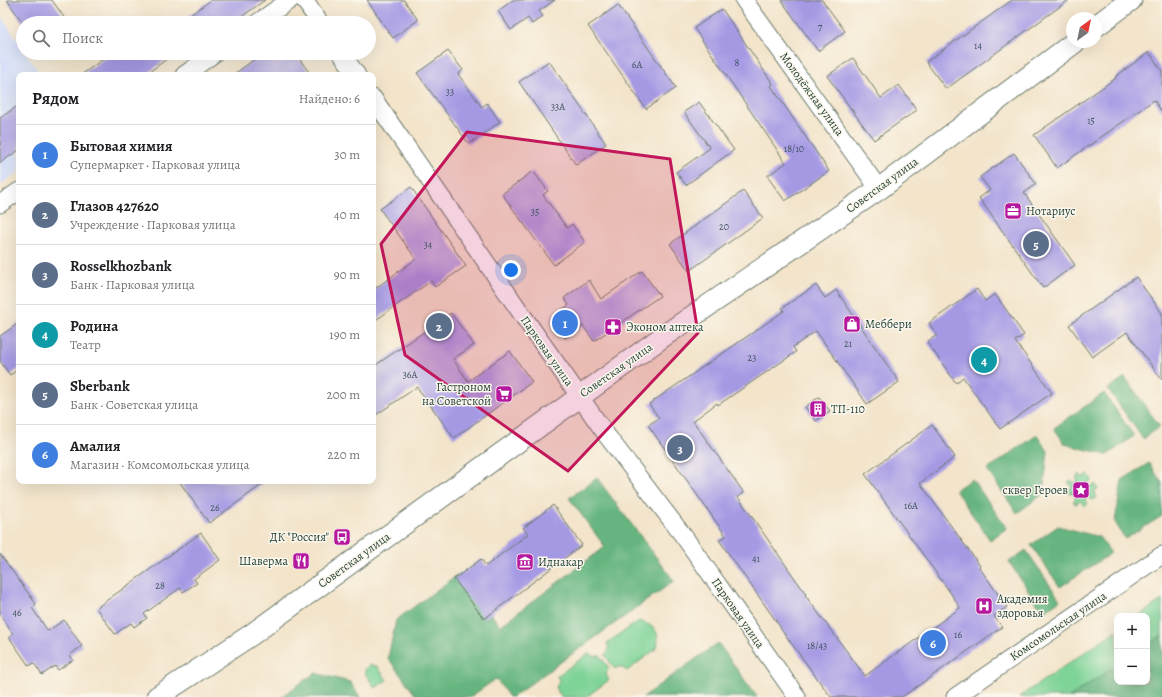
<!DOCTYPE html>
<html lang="ru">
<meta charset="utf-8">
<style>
:root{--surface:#fff;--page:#f2f2f2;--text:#202124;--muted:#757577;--line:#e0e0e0;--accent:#b5179e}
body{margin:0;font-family:Alegreya,serif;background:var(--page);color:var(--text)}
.controls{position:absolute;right:12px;bottom:12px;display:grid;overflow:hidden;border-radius:8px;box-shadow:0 4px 16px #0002}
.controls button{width:36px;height:36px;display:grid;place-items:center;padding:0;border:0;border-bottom:1px solid var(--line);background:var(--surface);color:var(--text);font:20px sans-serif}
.compass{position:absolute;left:1066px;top:12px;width:36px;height:36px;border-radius:50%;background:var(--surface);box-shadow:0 4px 16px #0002;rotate:33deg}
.you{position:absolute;left:511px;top:270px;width:14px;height:14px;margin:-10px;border:3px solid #fff;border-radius:50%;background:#1a73e8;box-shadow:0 0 0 6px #1a73e833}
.badge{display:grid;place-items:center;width:26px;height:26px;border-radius:50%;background:var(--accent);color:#fff;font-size:13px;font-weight:700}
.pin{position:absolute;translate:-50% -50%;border:2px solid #fff;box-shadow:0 1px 4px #0006}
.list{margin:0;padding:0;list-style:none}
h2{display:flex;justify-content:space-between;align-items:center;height:52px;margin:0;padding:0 16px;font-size:17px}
h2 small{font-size:13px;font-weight:400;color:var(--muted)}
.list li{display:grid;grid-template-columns:26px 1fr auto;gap:12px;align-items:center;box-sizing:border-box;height:60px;padding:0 16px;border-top:1px solid var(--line)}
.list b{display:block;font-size:15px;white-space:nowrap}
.list p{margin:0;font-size:13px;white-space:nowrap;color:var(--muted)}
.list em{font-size:13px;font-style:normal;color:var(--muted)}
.icon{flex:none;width:22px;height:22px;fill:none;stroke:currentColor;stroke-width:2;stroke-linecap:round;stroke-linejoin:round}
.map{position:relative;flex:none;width:1162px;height:697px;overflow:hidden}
.search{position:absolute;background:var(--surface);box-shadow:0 4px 16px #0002;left:16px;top:16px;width:360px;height:44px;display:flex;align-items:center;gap:10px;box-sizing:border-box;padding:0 14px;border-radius:22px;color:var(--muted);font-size:15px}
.panel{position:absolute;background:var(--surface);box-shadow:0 4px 16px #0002;left:16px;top:72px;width:360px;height:412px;border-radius:8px}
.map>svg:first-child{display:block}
.built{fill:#cedafa}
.green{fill:#7ed397;stroke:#4e8866}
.forest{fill:#66b580;stroke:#42795a}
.building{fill:#a599e4}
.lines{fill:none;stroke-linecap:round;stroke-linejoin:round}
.minor-casing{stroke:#697768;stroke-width:19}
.tertiary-casing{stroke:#697768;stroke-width:23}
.minor{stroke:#fff;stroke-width:17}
.tertiary{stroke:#fff;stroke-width:21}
.marked{fill:#c2185b;fill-opacity:0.2;stroke:#c2185b;stroke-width:3;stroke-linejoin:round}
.labels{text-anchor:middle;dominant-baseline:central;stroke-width:3;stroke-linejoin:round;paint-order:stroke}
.number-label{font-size:10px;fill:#405460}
.street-label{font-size:12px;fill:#1f3d34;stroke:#fbf7ec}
.poi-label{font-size:12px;fill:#1f3d34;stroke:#fbf7ec;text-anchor:start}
</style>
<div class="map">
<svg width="1162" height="697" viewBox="0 0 1162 697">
<rect width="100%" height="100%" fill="#fbf7ec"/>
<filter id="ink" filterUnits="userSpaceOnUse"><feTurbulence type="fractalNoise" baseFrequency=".025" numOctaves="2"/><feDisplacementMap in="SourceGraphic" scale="8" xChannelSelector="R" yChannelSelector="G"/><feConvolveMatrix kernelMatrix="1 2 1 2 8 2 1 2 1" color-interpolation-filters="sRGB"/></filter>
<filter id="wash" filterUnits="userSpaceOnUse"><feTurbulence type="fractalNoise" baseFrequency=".012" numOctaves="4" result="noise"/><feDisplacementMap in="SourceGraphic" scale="16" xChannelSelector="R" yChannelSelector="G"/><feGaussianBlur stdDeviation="0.9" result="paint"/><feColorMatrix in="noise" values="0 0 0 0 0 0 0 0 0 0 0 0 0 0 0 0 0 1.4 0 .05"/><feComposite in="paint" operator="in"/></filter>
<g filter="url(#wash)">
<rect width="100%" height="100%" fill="#f3e4ca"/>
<!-- built -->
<path class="built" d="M0,15L23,48V53H26L41,75H19V172L0,185Z"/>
<!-- green -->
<g class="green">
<path d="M1080,474L1082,478L1088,474L1092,480L1088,483L1091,487L1095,484L1098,489L1094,492L1097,498L1092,500L1089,496L1085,499L1088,504L1084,506L1081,501L1075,504L1073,501L1076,499L1072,492L1069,493L1067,490L1072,487L1068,482L1072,480L1074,483L1078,481L1076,477Z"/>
<path d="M1162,600V697H1019L1117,630V682H1147V616H1138Z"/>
<path d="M639,621C655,626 660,631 657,648L627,671C622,667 620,665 615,669L605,655C609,651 609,649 607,643Z"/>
<path d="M589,653C593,657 595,657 600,655L609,668C605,673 606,675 609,680L586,697H562L555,688C559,683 560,681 557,676Z"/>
<path d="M369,665L377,666L387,680L375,688L365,673V670Z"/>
</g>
<!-- forest -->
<g class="forest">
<path d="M1125,377L1160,427L1143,439L1108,389Z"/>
<path d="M1104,393L1134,436L1107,455L1065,444L1054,428Z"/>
<path d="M1037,435L1048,451L1043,494L1017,513L987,470Z"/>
<path d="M1149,463L1162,483V516L1125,539L1115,522L1122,480Z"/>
<path d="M597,478L674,581L512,697H509L496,679L470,697H417L388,658L396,620L460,573L500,626L605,547L569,498Z"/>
<path d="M972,479L1007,528L990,540L955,490Z"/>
<path d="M1058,526L1099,537L1111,553L1060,587L1031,545Z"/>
<path d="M1026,550L1060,600L1043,612L1009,562Z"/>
<path d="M1162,635V697H1069L1117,665V682H1147V645Z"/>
<path d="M718,643L757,697H643Z"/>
<path d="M315,673L350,682L360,697H281Z"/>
</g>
<g id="blocks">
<!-- building -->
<g class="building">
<path d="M7,0H52L68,23H23Z"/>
<path d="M211,0H265L233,23H179Z"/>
<path d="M367,0H404L418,20L393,38Z"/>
<path d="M513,0H555L539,11L543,16L532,24L528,18L511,30L498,11Z"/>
<path d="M781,0H822L845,31L818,51Z"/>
<path d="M1012,0H1069L946,89L926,62Z"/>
<path d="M618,5L676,88L646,109L588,26Z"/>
<path d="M722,9L773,84L771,86L829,171L785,201L767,176L786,163L694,28Z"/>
<path d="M448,51L463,70L458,74L482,107L487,103L500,122L469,144L417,73Z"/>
<path d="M1149,52L1162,71V112L1154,100L1057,168L1034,135L1116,78L1115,77Z"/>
<path d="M112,53H175L145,75H81Z"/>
<path d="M263,53H295L311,75H233Z"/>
<path d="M853,58L881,98L899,85L917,110L874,140L827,76Z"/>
<path d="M549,61L606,144L576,165L519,82Z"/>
<path d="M699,102L734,150L686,185L676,172L710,148L684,112Z"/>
<path d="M19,105V150L0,163V118Z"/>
<path d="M1014,153L1036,184L1024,193L1075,265L1043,288L979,198L990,190L980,177Z"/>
<path d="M533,171L548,191L543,195L567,228L572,224L585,242L554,265L502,194Z"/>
<path d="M411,187L466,266L435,287L431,281L373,322V290L416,259L380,209Z"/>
<path d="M743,191L763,218L689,271L670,244Z"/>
<path d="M642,271L660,296L594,341L583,326L565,338L551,317L569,305L564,298L589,280L601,299Z"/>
<path d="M1136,277L1162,313V380L1127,332L1092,357L1069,325Z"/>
<path d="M816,285L825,298L836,290L899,382L867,404L816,331L793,347L796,352L718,405L717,403L693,421L744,493L738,497L806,594L805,595L865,676L960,608L952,595L865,474L932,425L955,457L920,483L980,566L979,567L1007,607L994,616L1002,627L902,697H831L780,628H781L719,540L726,536L648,425L659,418L649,404L784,311L782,308Z"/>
<path d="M977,289L985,301L995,294L1024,335L1015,341L1052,393L1000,429L963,377L956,383L927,342L937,335L929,323Z"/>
<path d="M438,313L442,319L451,313L474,345L453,359L468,381L510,351L532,382L454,438L417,387L373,417V367L431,327L427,321Z"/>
<path d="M19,323V369L10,375L0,361V336Z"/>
<path d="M819,397L830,411L816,421L805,407Z"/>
<path d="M179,481H267L209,523Z"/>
<path d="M553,505L582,545L484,619L454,579L481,559L486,566L528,534L523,528Z"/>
<path d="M201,533L220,560L194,579L197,583L183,592L180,588L144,614L147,618L134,627L131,623L115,634L96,608Z"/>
<path d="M0,554L36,604L32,608L48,631L64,620L82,646L70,655L73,660L58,670L55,666L42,675L34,663L29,666L9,637L13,634L0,615Z"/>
</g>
</g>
</g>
<g filter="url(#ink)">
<use href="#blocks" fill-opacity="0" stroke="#697768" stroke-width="1"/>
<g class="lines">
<defs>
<g id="minor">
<path d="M304,0L320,23"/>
<path d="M744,0L879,189"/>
<path d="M257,23L290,0"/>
<path d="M341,53L357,75"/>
<path d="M184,75L215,53"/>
<path d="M373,98L530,326L608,437L685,538L797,697"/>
<path d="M0,204L19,191"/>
<path d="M955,697L1162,555"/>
</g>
<g id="tertiary">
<path d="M1096,26L1131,0"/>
<path d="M157,697L251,635L665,335L879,189L1075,42"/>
</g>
</defs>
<!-- minor casing -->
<use href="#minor" class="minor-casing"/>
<!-- tertiary casing -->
<use href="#tertiary" class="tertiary-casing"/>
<!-- minor -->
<use href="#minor" class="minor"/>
<!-- tertiary -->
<use href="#tertiary" class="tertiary"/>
</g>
</g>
<!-- marked area -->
<path class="marked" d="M467,132L670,159L698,333L568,471L405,355L381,244Z"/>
<!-- icons -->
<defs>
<symbol id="office-square" viewBox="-11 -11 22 22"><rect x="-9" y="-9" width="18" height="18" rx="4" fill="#b5179e" stroke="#fbf7ec"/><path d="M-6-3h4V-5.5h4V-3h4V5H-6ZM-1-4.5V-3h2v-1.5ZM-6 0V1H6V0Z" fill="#fff"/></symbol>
<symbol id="shop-square" viewBox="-11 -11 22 22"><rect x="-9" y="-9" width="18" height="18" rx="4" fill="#b5179e" stroke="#fbf7ec"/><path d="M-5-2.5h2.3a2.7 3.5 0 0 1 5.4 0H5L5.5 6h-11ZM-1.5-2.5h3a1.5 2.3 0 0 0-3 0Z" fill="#fff"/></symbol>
<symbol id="pharmacy-square" viewBox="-11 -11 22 22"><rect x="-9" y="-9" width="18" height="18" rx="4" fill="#b5179e" stroke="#fbf7ec"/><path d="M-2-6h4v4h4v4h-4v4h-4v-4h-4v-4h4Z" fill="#fff"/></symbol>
<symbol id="supermarket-square" viewBox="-11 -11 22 22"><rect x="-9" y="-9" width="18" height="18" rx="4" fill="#b5179e" stroke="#fbf7ec"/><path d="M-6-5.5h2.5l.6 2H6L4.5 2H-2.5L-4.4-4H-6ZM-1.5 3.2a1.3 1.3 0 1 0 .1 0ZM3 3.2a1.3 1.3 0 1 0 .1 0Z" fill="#fff"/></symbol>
<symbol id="building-square" viewBox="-11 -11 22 22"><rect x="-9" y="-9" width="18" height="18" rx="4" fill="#b5179e" stroke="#fbf7ec"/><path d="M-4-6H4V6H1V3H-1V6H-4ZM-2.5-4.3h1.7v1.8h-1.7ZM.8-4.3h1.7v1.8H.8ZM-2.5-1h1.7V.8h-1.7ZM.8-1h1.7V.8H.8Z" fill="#fff"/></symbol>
<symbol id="sight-square" viewBox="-11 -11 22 22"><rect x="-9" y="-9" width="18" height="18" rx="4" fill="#b5179e" stroke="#fbf7ec"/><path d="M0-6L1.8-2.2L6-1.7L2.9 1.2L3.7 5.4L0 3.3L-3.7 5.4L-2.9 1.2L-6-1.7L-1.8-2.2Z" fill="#fff"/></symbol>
<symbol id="bus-square" viewBox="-11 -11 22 22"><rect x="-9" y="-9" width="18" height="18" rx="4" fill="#b5179e" stroke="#fbf7ec"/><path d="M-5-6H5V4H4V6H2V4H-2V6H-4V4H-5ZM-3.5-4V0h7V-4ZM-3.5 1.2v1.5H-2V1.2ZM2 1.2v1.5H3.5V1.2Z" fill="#fff"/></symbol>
<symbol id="restaurant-square" viewBox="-11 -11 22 22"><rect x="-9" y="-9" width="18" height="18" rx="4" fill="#b5179e" stroke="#fbf7ec"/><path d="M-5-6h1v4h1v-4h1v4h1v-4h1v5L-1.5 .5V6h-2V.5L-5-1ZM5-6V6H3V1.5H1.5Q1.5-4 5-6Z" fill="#fff"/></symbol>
<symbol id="museum-square" viewBox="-11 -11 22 22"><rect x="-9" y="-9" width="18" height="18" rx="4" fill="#b5179e" stroke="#fbf7ec"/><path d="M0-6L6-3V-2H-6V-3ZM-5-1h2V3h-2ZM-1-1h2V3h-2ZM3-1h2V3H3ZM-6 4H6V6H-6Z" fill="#fff"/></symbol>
<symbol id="hospital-square" viewBox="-11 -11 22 22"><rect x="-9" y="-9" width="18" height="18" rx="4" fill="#b5179e" stroke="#fbf7ec"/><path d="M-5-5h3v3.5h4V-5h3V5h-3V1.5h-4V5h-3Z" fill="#fff"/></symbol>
</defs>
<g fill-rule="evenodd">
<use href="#office-square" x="1003" y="201" width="20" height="20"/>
<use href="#shop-square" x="842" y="314" width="20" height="20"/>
<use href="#pharmacy-square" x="603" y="317" width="20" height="20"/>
<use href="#supermarket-square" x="494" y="384" width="20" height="20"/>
<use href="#building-square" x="808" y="399" width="20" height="20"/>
<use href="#sight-square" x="1071" y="480" width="20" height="20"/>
<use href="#bus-square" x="332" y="527" width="20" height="20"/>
<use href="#restaurant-square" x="291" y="551" width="20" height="20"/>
<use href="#museum-square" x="515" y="552" width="20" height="20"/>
<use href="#hospital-square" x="974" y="596" width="20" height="20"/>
</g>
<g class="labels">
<!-- number labels -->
<g class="number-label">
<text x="820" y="26">7</text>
<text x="978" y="45">14</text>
<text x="737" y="62">8</text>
<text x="637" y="64">6А</text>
<text x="450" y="91">33</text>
<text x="558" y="106">33А</text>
<text x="1091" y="120">15</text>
<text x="794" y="148">18/10</text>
<text x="535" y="211">35</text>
<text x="724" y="226">20</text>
<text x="428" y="244">34</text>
<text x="848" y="343">21</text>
<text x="752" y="357">23</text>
<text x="410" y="374">36А</text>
<text x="911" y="505">16А</text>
<text x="215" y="507">26</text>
<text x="756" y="558">41</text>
<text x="160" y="585">28</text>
<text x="17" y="612">46</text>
<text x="958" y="634">16</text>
<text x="817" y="645">18/43</text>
</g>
<!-- street labels -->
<g class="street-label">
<text transform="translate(812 94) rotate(54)">Молодёжная улица</text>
<text transform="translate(882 185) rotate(-36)">Советская улица</text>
<text transform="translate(547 351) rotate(55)">Парковая улица</text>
<text transform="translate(616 370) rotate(-35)">Советская улица</text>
<text transform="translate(354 560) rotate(-36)">Советская улица</text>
<text transform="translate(738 613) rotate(55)">Парковая улица</text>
<text transform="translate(1058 626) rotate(-34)">Комсомольская улица</text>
</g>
<!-- poi labels -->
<g class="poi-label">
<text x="1026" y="211">Нотариус</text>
<text x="865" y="324">Меббери</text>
<text x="626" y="327">Эконом аптека</text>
<text x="491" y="387" text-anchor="end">Гастроном<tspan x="491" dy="14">на Советской</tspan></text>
<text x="831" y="409">ТП-110</text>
<text x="1068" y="490" text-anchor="end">сквер Героев</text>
<text x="329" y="537" text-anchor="end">ДК "Россия"</text>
<text x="288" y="561" text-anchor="end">Шаверма</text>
<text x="538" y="562">Иднакар</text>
<text x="997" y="599">Академия<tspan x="997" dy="14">здоровья</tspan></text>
</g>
</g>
</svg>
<div class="controls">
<button>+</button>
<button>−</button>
</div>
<svg class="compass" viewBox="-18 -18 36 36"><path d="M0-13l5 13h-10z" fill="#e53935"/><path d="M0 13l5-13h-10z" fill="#757577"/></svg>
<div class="you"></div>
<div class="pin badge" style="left:565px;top:323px;background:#3f7fe0">1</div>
<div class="pin badge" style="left:439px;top:326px;background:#5c6f8a">2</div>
<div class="pin badge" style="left:680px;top:448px;background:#5c6f8a">3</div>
<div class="pin badge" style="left:984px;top:360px;background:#0f9aa8">4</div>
<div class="pin badge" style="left:1036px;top:244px;background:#5c6f8a">5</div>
<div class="pin badge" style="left:933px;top:643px;background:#3f7fe0">6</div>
<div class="search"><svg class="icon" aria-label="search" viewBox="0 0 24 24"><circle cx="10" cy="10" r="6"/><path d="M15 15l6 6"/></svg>Поиск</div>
<section class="panel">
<h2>Рядом<small>Найдено: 6</small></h2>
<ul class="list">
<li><span class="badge" style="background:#3f7fe0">1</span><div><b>Бытовая химия</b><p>Супермаркет · Парковая улица</p></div><em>30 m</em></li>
<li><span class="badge" style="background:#5c6f8a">2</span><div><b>Глазов 427620</b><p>Учреждение · Парковая улица</p></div><em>40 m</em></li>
<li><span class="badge" style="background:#5c6f8a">3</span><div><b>Rosselkhozbank</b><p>Банк · Парковая улица</p></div><em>90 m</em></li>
<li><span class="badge" style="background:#0f9aa8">4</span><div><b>Родина</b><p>Театр</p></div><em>190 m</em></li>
<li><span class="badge" style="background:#5c6f8a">5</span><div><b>Sberbank</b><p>Банк · Советская улица</p></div><em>200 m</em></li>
<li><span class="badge" style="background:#3f7fe0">6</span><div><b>Амалия</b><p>Магазин · Комсомольская улица</p></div><em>220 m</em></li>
</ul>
</section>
</div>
